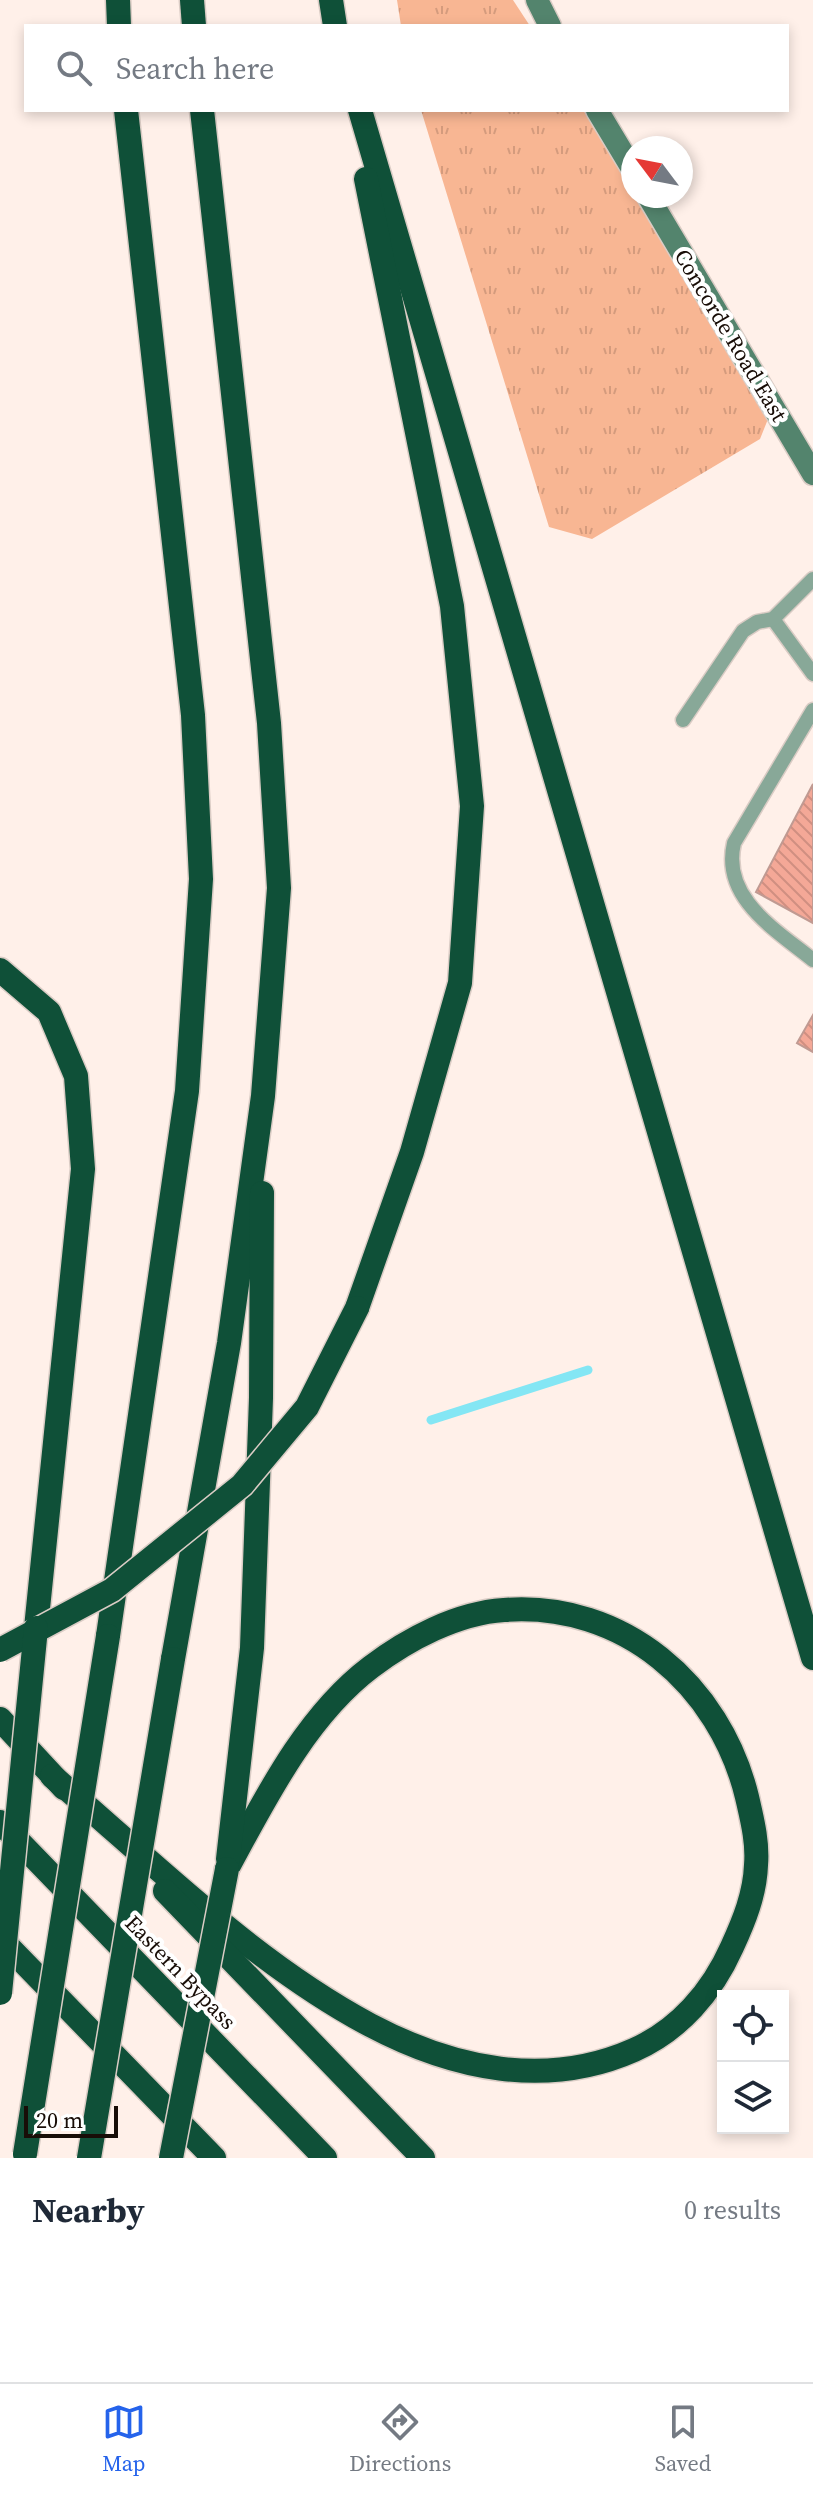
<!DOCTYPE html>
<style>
:root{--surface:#fff;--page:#f2f2f3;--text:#1f2937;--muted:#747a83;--line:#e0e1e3;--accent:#2563eb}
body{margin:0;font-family:"Source Serif 4",serif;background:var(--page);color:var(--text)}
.controls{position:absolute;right:24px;bottom:24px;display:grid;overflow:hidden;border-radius:0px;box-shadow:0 4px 12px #0003}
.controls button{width:72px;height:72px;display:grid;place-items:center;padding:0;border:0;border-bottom:2px solid var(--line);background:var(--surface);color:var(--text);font:40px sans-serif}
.compass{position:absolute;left:621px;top:136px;width:72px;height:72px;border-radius:50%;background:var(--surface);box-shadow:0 4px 12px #0003;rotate:302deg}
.scale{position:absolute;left:24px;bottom:20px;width:94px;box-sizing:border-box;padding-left:8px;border:4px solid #180d07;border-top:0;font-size:22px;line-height:28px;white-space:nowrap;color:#180d07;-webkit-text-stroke:6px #fff;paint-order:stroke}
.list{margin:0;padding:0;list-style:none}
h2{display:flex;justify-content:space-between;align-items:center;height:104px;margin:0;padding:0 32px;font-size:34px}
h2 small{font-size:26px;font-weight:400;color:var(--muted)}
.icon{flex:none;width:44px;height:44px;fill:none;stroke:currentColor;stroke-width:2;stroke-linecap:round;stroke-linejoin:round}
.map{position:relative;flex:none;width:813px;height:2158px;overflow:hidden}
.search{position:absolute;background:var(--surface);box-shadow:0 4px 12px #0003;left:24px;right:24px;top:24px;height:88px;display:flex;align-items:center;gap:20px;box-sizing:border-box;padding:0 28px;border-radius:0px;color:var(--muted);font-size:30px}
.sheet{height:224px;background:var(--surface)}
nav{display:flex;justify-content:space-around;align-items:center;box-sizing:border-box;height:112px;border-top:2px solid var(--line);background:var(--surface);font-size:22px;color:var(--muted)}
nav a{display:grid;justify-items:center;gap:4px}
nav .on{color:var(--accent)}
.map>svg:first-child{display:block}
.grass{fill:url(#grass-tufts)}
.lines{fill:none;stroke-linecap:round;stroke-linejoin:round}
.stream{stroke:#84e6f4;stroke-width:9}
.building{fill:url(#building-back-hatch);stroke:#c09a92;stroke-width:2}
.service-casing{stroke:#daccc5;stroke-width:17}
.secondary-casing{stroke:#daccc5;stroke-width:25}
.motorway-casing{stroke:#daccc5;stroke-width:27}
.service{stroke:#88a898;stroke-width:14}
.secondary{stroke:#53846d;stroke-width:22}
.motorway{stroke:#0f5038;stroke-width:24}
.motorway-bridge-casing{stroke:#daccc5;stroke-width:27;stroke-linecap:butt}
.motorway-bridge{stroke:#0f5038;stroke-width:24}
.labels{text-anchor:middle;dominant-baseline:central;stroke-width:8;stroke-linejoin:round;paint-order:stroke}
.street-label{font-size:22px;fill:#180d07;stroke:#fff}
</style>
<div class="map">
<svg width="813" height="2158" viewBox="0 0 813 2158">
<defs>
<pattern id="grass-tufts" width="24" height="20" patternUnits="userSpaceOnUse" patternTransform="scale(2)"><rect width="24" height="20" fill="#f8b693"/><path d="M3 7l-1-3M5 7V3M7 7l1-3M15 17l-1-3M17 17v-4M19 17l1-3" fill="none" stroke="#d49b7d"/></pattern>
<pattern id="building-back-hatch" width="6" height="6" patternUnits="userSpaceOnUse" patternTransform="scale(2)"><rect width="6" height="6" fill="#f4a897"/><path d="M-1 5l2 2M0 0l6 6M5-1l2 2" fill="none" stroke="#d08f81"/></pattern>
</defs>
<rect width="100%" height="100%" fill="#fff0e9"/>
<!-- grass -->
<g class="grass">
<path d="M397,0H513L530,26H401Z"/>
<path d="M421,110H583L633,185V196H641L776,399L760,439L592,539L549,527Z"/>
</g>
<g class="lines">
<!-- stream -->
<path class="stream" d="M431,1420L588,1370"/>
</g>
<!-- building -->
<g class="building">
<path d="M813,784V923L756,892Z"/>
<path d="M813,1015V1052L797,1043Z"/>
</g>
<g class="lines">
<defs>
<g id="service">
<path d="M773,619L813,674"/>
<path d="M683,720L743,631L757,622L773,619L813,579"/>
<path d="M813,960C776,930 721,898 734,843L813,710"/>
</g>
<g id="secondary">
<path d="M537,0L550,26"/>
<path d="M597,110L633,170"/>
<path d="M648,196L813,474"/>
</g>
<g id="motorway">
<path d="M118,0L119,26"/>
<path d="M192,0L194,26"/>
<path d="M331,0L335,26"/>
<path d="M360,110L813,1658"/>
<path d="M0,970L49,1012L76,1076L83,1169L36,1628"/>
<path d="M357,1308L412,1152L460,983L472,806L452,606L366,179"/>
<path d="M108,1636L187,1091L201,879L193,715L126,110"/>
<path d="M173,1659L229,1343L263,1096L279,888L269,723L202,110"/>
<path d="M0,1719L64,1788"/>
<path d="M52,1776C154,1863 252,1962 370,2025C453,2069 546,2089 634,2050C679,2030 712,1992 732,1947C744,1921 755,1894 756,1865C758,1842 752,1819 747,1797C720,1685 623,1601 504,1610C457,1613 408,1639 371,1667C306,1716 265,1799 227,1869"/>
<path d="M0,1822L325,2158"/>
<path d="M228,1859L252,1648L261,1398L262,1193"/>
<path d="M165,1891L423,2158"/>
<path d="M0,1938L214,2158"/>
</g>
</defs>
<!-- service casing -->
<use href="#service" class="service-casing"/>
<!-- secondary casing -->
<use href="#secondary" class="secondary-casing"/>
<!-- motorway casing -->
<use href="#motorway" class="motorway-casing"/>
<!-- service -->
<use href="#service" class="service"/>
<!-- secondary -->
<use href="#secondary" class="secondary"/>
<!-- motorway -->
<use href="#motorway" class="motorway"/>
<defs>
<g id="motorway-bridge">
<path d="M0,1650L112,1590L242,1485L307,1407L357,1308"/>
<path d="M0,1993L36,1628"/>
<path d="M25,2154L108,1636"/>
<path d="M89,2158L173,1659"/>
<path d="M171,2158L227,1869"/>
</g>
</defs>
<!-- motorway-bridge casing -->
<use href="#motorway-bridge" class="motorway-bridge-casing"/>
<!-- motorway-bridge -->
<use href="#motorway-bridge" class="motorway-bridge"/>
</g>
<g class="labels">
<!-- street labels -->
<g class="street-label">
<text transform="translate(731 335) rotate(59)">Concorde Road East</text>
<text transform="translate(181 1972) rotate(46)">Eastern Bypass</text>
</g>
</g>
</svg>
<div class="controls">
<button><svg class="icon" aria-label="locate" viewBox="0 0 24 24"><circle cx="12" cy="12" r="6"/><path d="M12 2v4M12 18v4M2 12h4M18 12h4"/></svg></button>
<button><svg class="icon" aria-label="layers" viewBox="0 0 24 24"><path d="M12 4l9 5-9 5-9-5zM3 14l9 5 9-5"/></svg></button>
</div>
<svg class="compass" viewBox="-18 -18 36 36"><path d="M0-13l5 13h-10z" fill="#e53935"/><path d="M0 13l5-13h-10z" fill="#747a83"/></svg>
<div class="scale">20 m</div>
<div class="search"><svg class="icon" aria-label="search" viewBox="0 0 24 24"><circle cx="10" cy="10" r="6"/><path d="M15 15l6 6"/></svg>Search here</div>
</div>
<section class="sheet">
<h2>Nearby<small>0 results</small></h2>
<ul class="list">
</ul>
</section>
<nav>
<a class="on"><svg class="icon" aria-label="map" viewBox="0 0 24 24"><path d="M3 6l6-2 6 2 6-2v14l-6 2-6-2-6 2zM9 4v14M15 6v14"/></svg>Map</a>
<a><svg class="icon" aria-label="directions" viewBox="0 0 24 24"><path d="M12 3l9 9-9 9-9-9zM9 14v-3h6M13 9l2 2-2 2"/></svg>Directions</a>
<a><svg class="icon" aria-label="saved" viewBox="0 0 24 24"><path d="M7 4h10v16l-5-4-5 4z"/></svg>Saved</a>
</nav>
